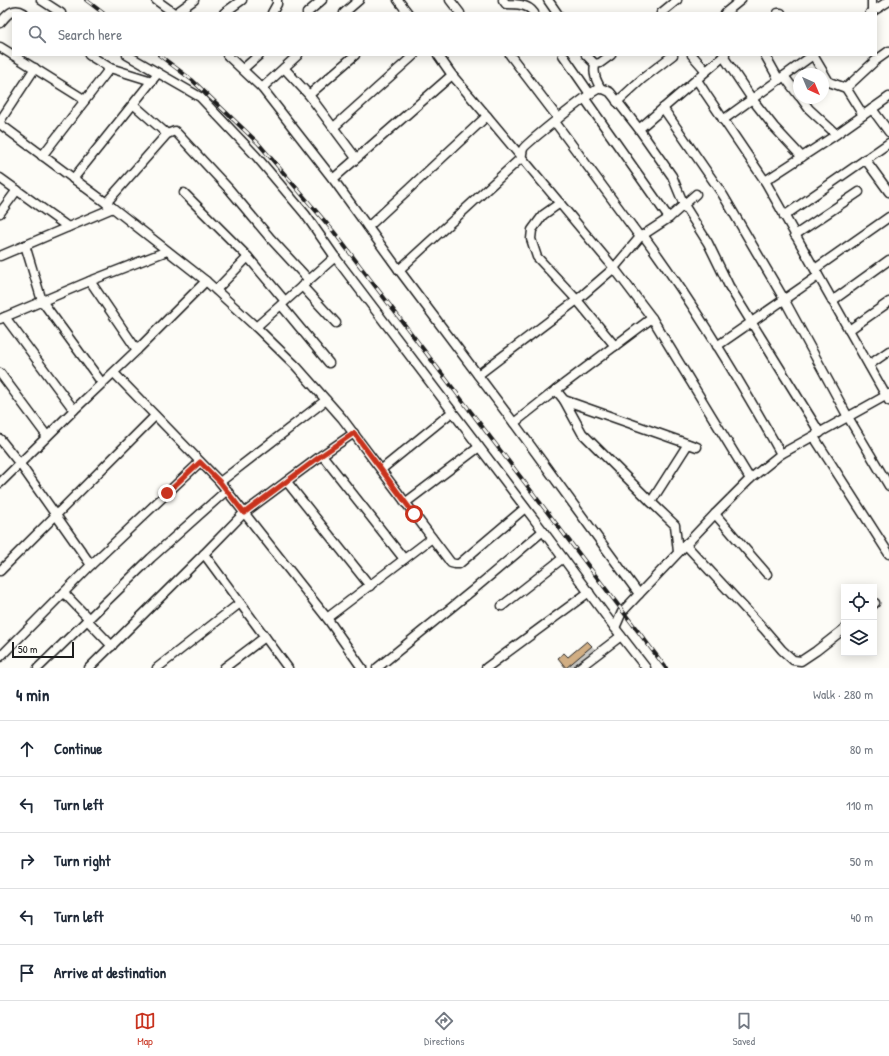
<!DOCTYPE html>
<meta charset="utf-8">
<style>
:root{--surface:#fff;--page:#f2f2f3;--text:#1f2937;--muted:#747a83;--line:#e0e1e3;--accent:#c8321e}
body{margin:0;font-family:"Patrick Hand",sans-serif;background:var(--page);color:var(--text)}
.controls{position:absolute;right:12px;bottom:12px;display:grid;overflow:hidden;border-radius:0px;box-shadow:0 2px 10px #0003}
.controls button{width:36px;height:36px;display:grid;place-items:center;padding:0;border:0;border-bottom:1px solid var(--line);background:var(--surface);color:var(--text);font:20px sans-serif}
.compass{position:absolute;left:793px;top:68px;width:36px;height:36px;border-radius:50%;background:var(--surface);box-shadow:0 2px 10px #0003;rotate:136deg}
.scale{position:absolute;left:12px;bottom:10px;width:62px;box-sizing:border-box;padding-left:4px;border:2px solid #1c1c1c;border-top:0;font-size:11px;line-height:14px;white-space:nowrap;color:#1c1c1c;-webkit-text-stroke:3px #fdfcf7;paint-order:stroke}
.stop{position:absolute;width:12px;height:12px;margin:-9px;border:3px solid #c8321e;border-radius:50%;background:#fff}
.stop.end{background:#c8321e;border-color:#fff;box-shadow:0 1px 4px #0008}
.list{margin:0;padding:0;list-style:none}
h2{display:flex;justify-content:space-between;align-items:center;height:52px;margin:0;padding:0 16px;font-size:17px}
h2 small{font-size:13px;font-weight:400;color:var(--muted)}
.list li{display:grid;grid-template-columns:26px 1fr auto;gap:12px;align-items:center;box-sizing:border-box;height:56px;padding:0 16px;border-top:1px solid var(--line)}
.list b{display:block;font-size:15px;white-space:nowrap}
.list em{font-size:13px;font-style:normal;color:var(--muted)}
.icon{flex:none;width:22px;height:22px;fill:none;stroke:currentColor;stroke-width:2;stroke-linecap:round;stroke-linejoin:round}
.map{position:relative;flex:none;width:889px;height:668px;overflow:hidden}
.search{position:absolute;background:var(--surface);box-shadow:0 2px 10px #0003;left:12px;right:12px;top:12px;height:44px;display:flex;align-items:center;gap:10px;box-sizing:border-box;padding:0 14px;border-radius:0px;color:var(--muted);font-size:15px}
.sheet{height:332px;background:var(--surface)}
nav{display:flex;justify-content:space-around;align-items:center;box-sizing:border-box;height:56px;border-top:1px solid var(--line);background:var(--surface);font-size:11px;color:var(--muted)}
nav a{display:grid;justify-items:center;gap:2px}
nav .on{color:var(--accent)}
.map>svg:first-child{display:block}
.shadow{fill:#0003}
.building{fill:#d1ae83;stroke:#1c1c1c}
.lines{fill:none;stroke-linecap:round;stroke-linejoin:round}
.street-casing{stroke:#1c1c1c;stroke-width:11}
.street{stroke:#fdfcf7;stroke-width:8}
.rail-casing{stroke:#1c1c1c;stroke-width:4}
.rail{stroke:#fdfcf7;stroke-width:2.5;stroke-dasharray:8;stroke-linecap:butt}
.route{stroke:#c8321e;stroke-width:5}
</style>
<div class="map">
<svg width="889" height="668" viewBox="0 0 889 668">
<rect width="100%" height="100%" fill="#fdfcf7"/>
<filter id="ink" filterUnits="userSpaceOnUse"><feTurbulence type="fractalNoise" baseFrequency=".025" numOctaves="2"/><feDisplacementMap in="SourceGraphic" scale="8" xChannelSelector="R" yChannelSelector="G"/><feConvolveMatrix kernelMatrix="1 2 1 2 8 2 1 2 1" color-interpolation-filters="sRGB"/></filter>
<g filter="url(#ink)">
<!-- shadow -->
<path class="shadow" d="M587,642L595,649L572,668L567,667L564,654L569,657Z"/>
<!-- building -->
<path class="building" d="M587,641L592,646L566,668L558,658L564,653L568,657Z"/>
<g class="lines">
<defs>
<g id="street">
<path d="M41,0L61,13"/>
<path d="M156,0L174,13"/>
<path d="M398,0L408,13"/>
<path d="M450,0L460,13"/>
<path d="M503,0L506,4C516,4 528,4 534,13"/>
<path d="M548,0L557,13"/>
<path d="M872,12V0"/>
<path d="M176,13L194,0"/>
<path d="M224,13L242,0"/>
<path d="M272,13L277,4V0"/>
<path d="M307,13L322,0"/>
<path d="M344,13L359,0"/>
<path d="M661,13L677,0"/>
<path d="M725,13L741,0"/>
<path d="M778,13H781"/>
<path d="M870,13L889,1"/>
<path d="M0,23C7,15 13,6 24,13"/>
<path d="M0,47L13,55"/>
<path d="M13,55L85,100"/>
<path d="M89,55L110,68L152,81"/>
<path d="M127,55L200,97L256,156L305,214L335,257L543,531L615,628L646,668"/>
<path d="M227,55L262,88L333,179L399,270L514,423L639,594"/>
<path d="M438,55L452,75L487,116"/>
<path d="M510,55L558,118"/>
<path d="M563,55L590,94"/>
<path d="M586,55L595,64L600,63L611,55"/>
<path d="M692,55L706,71"/>
<path d="M765,55L779,80"/>
<path d="M813,55L829,82L846,88L863,115"/>
<path d="M723,56L752,99L774,127L802,157"/>
<path d="M595,64C593,74 596,80 601,89"/>
<path d="M284,68L309,95L356,158"/>
<path d="M243,69L259,55"/>
<path d="M784,76L799,96"/>
<path d="M697,80L706,94L765,181L889,401"/>
<path d="M262,88L298,55"/>
<path d="M846,88L875,61L889,51"/>
<path d="M309,95L355,55"/>
<path d="M801,98L809,109L836,134"/>
<path d="M585,99L669,218"/>
<path d="M617,102L642,79L673,55"/>
<path d="M133,104L167,134"/>
<path d="M663,108L723,195L784,299L848,417L889,486"/>
<path d="M872,109L889,132"/>
<path d="M723,120L813,55"/>
<path d="M0,121L35,68"/>
<path d="M555,122L640,237"/>
<path d="M0,124L113,208L206,281L256,327L296,366L342,418L451,563L455,564H459L525,508"/>
<path d="M334,127L414,55"/>
<path d="M639,129L725,55"/>
<path d="M42,156L110,68"/>
<path d="M865,159L889,192"/>
<path d="M0,178L68,227"/>
<path d="M73,179L158,73"/>
<path d="M333,179L452,75"/>
<path d="M765,181L831,138L889,97"/>
<path d="M184,193L248,257L285,301"/>
<path d="M106,203L167,134L175,131L229,189L271,239L309,280"/>
<path d="M560,203L543,215L532,230L531,239L537,257L577,300L615,346"/>
<path d="M0,213L17,190"/>
<path d="M784,216L889,143"/>
<path d="M368,227L487,116L614,268L652,318L750,479"/>
<path d="M643,235C694,304 739,379 781,454"/>
<path d="M795,235L859,192"/>
<path d="M25,245L42,301L102,383"/>
<path d="M0,256L113,208"/>
<path d="M815,269L889,217"/>
<path d="M399,270L521,158C522,156 522,152 523,149C525,144 591,92 598,89C603,88 606,90 610,92L639,129L672,176L684,205L708,243L729,286L820,433"/>
<path d="M90,281L137,350"/>
<path d="M302,286L336,323"/>
<path d="M216,290L248,257"/>
<path d="M832,301L889,260"/>
<path d="M281,305L329,363"/>
<path d="M5,317L74,410"/>
<path d="M0,319L90,281L167,251"/>
<path d="M256,327L335,257"/>
<path d="M849,330L889,302"/>
<path d="M717,346L818,276"/>
<path d="M869,365L889,351"/>
<path d="M0,373L47,436"/>
<path d="M114,373L220,482L327,618L362,668"/>
<path d="M478,375L577,300L614,268L640,237L669,218L696,194"/>
<path d="M556,390L564,400L697,447"/>
<path d="M564,400L582,433L651,502L675,525L678,552"/>
<path d="M514,423L556,390L652,318"/>
<path d="M814,437L889,554"/>
<path d="M0,439L20,464L91,565"/>
<path d="M322,455L404,559"/>
<path d="M382,469L452,412"/>
<path d="M220,482L326,400"/>
<path d="M287,482L370,586"/>
<path d="M0,483L74,410L137,350L206,281"/>
<path d="M651,502L688,444"/>
<path d="M405,503L479,447"/>
<path d="M715,514L767,574"/>
<path d="M685,544L764,629L782,650L793,660L801,661L816,651L844,629"/>
<path d="M204,554L288,668"/>
<path d="M0,571L155,416"/>
<path d="M64,593L89,619"/>
<path d="M874,604L875,603"/>
<path d="M502,606L563,558"/>
<path d="M327,618L432,538"/>
<path d="M87,620L112,646"/>
<path d="M615,628L622,612L715,514L750,479L781,454L889,394"/>
<path d="M0,657L91,565L200,462"/>
<path d="M38,668L151,558L227,490"/>
<path d="M89,668L204,554L244,513L322,455L354,433"/>
<path d="M157,668L240,603"/>
<path d="M224,668L265,637"/>
<path d="M377,668L473,590L543,531"/>
<path d="M486,668L589,592"/>
<path d="M579,668L621,636"/>
</g>
</defs>
<!-- street casing -->
<use href="#street" class="street-casing"/>
<!-- street -->
<use href="#street" class="street"/>
<defs>
<g id="rail">
<path d="M86,0L103,13"/>
<path d="M159,55L192,80L258,143L334,232L666,668"/>
</g>
</defs>
<!-- rail casing -->
<use href="#rail" class="rail-casing"/>
<!-- rail -->
<use href="#rail" class="rail"/>
</g>
</g>
<g class="lines" filter="url(#ink)">
<!-- route -->
<path class="route" d="M167,493L200,462L220,482L244,513L322,455L354,433L414,514"/>
</g>
</svg>
<div class="controls">
<button><svg class="icon" aria-label="locate" viewBox="0 0 24 24"><circle cx="12" cy="12" r="6"/><path d="M12 2v4M12 18v4M2 12h4M18 12h4"/></svg></button>
<button><svg class="icon" aria-label="layers" viewBox="0 0 24 24"><path d="M12 4l9 5-9 5-9-5zM3 14l9 5 9-5"/></svg></button>
</div>
<svg class="compass" viewBox="-18 -18 36 36"><path d="M0-13l5 13h-10z" fill="#e53935"/><path d="M0 13l5-13h-10z" fill="#747a83"/></svg>
<div class="scale">50 m</div>
<div class="stop" style="left:414px;top:514px"></div>
<div class="stop end" style="left:167px;top:493px"></div>
<div class="search"><svg class="icon" aria-label="search" viewBox="0 0 24 24"><circle cx="10" cy="10" r="6"/><path d="M15 15l6 6"/></svg>Search here</div>
</div>
<section class="sheet">
<h2>4 min<small>Walk · 280 m</small></h2>
<ul class="list">
<li><svg class="icon" aria-label="ahead" viewBox="0 0 24 24"><path d="M12 20V5M6 11l6-6 6 6"/></svg><div><b>Continue</b></div><em>80 m</em></li>
<li><svg class="icon" aria-label="left" viewBox="0 0 24 24"><path d="M17 20v-9H6M10 6l-5 5 5 5"/></svg><div><b>Turn left</b></div><em>110 m</em></li>
<li><svg class="icon" aria-label="right" viewBox="0 0 24 24"><path d="M7 20v-9h11M14 6l5 5-5 5"/></svg><div><b>Turn right</b></div><em>50 m</em></li>
<li><svg class="icon" aria-label="left" viewBox="0 0 24 24"><path d="M17 20v-9H6M10 6l-5 5 5 5"/></svg><div><b>Turn left</b></div><em>40 m</em></li>
<li><svg class="icon" aria-label="arrive" viewBox="0 0 24 24"><path d="M6 21V4h12l-3 4 3 4H6"/></svg><div><b>Arrive at destination</b></div></li>
</ul>
</section>
<nav>
<a class="on"><svg class="icon" aria-label="map" viewBox="0 0 24 24"><path d="M3 6l6-2 6 2 6-2v14l-6 2-6-2-6 2zM9 4v14M15 6v14"/></svg>Map</a>
<a><svg class="icon" aria-label="directions" viewBox="0 0 24 24"><path d="M12 3l9 9-9 9-9-9zM9 14v-3h6M13 9l2 2-2 2"/></svg>Directions</a>
<a><svg class="icon" aria-label="saved" viewBox="0 0 24 24"><path d="M7 4h10v16l-5-4-5 4z"/></svg>Saved</a>
</nav>
